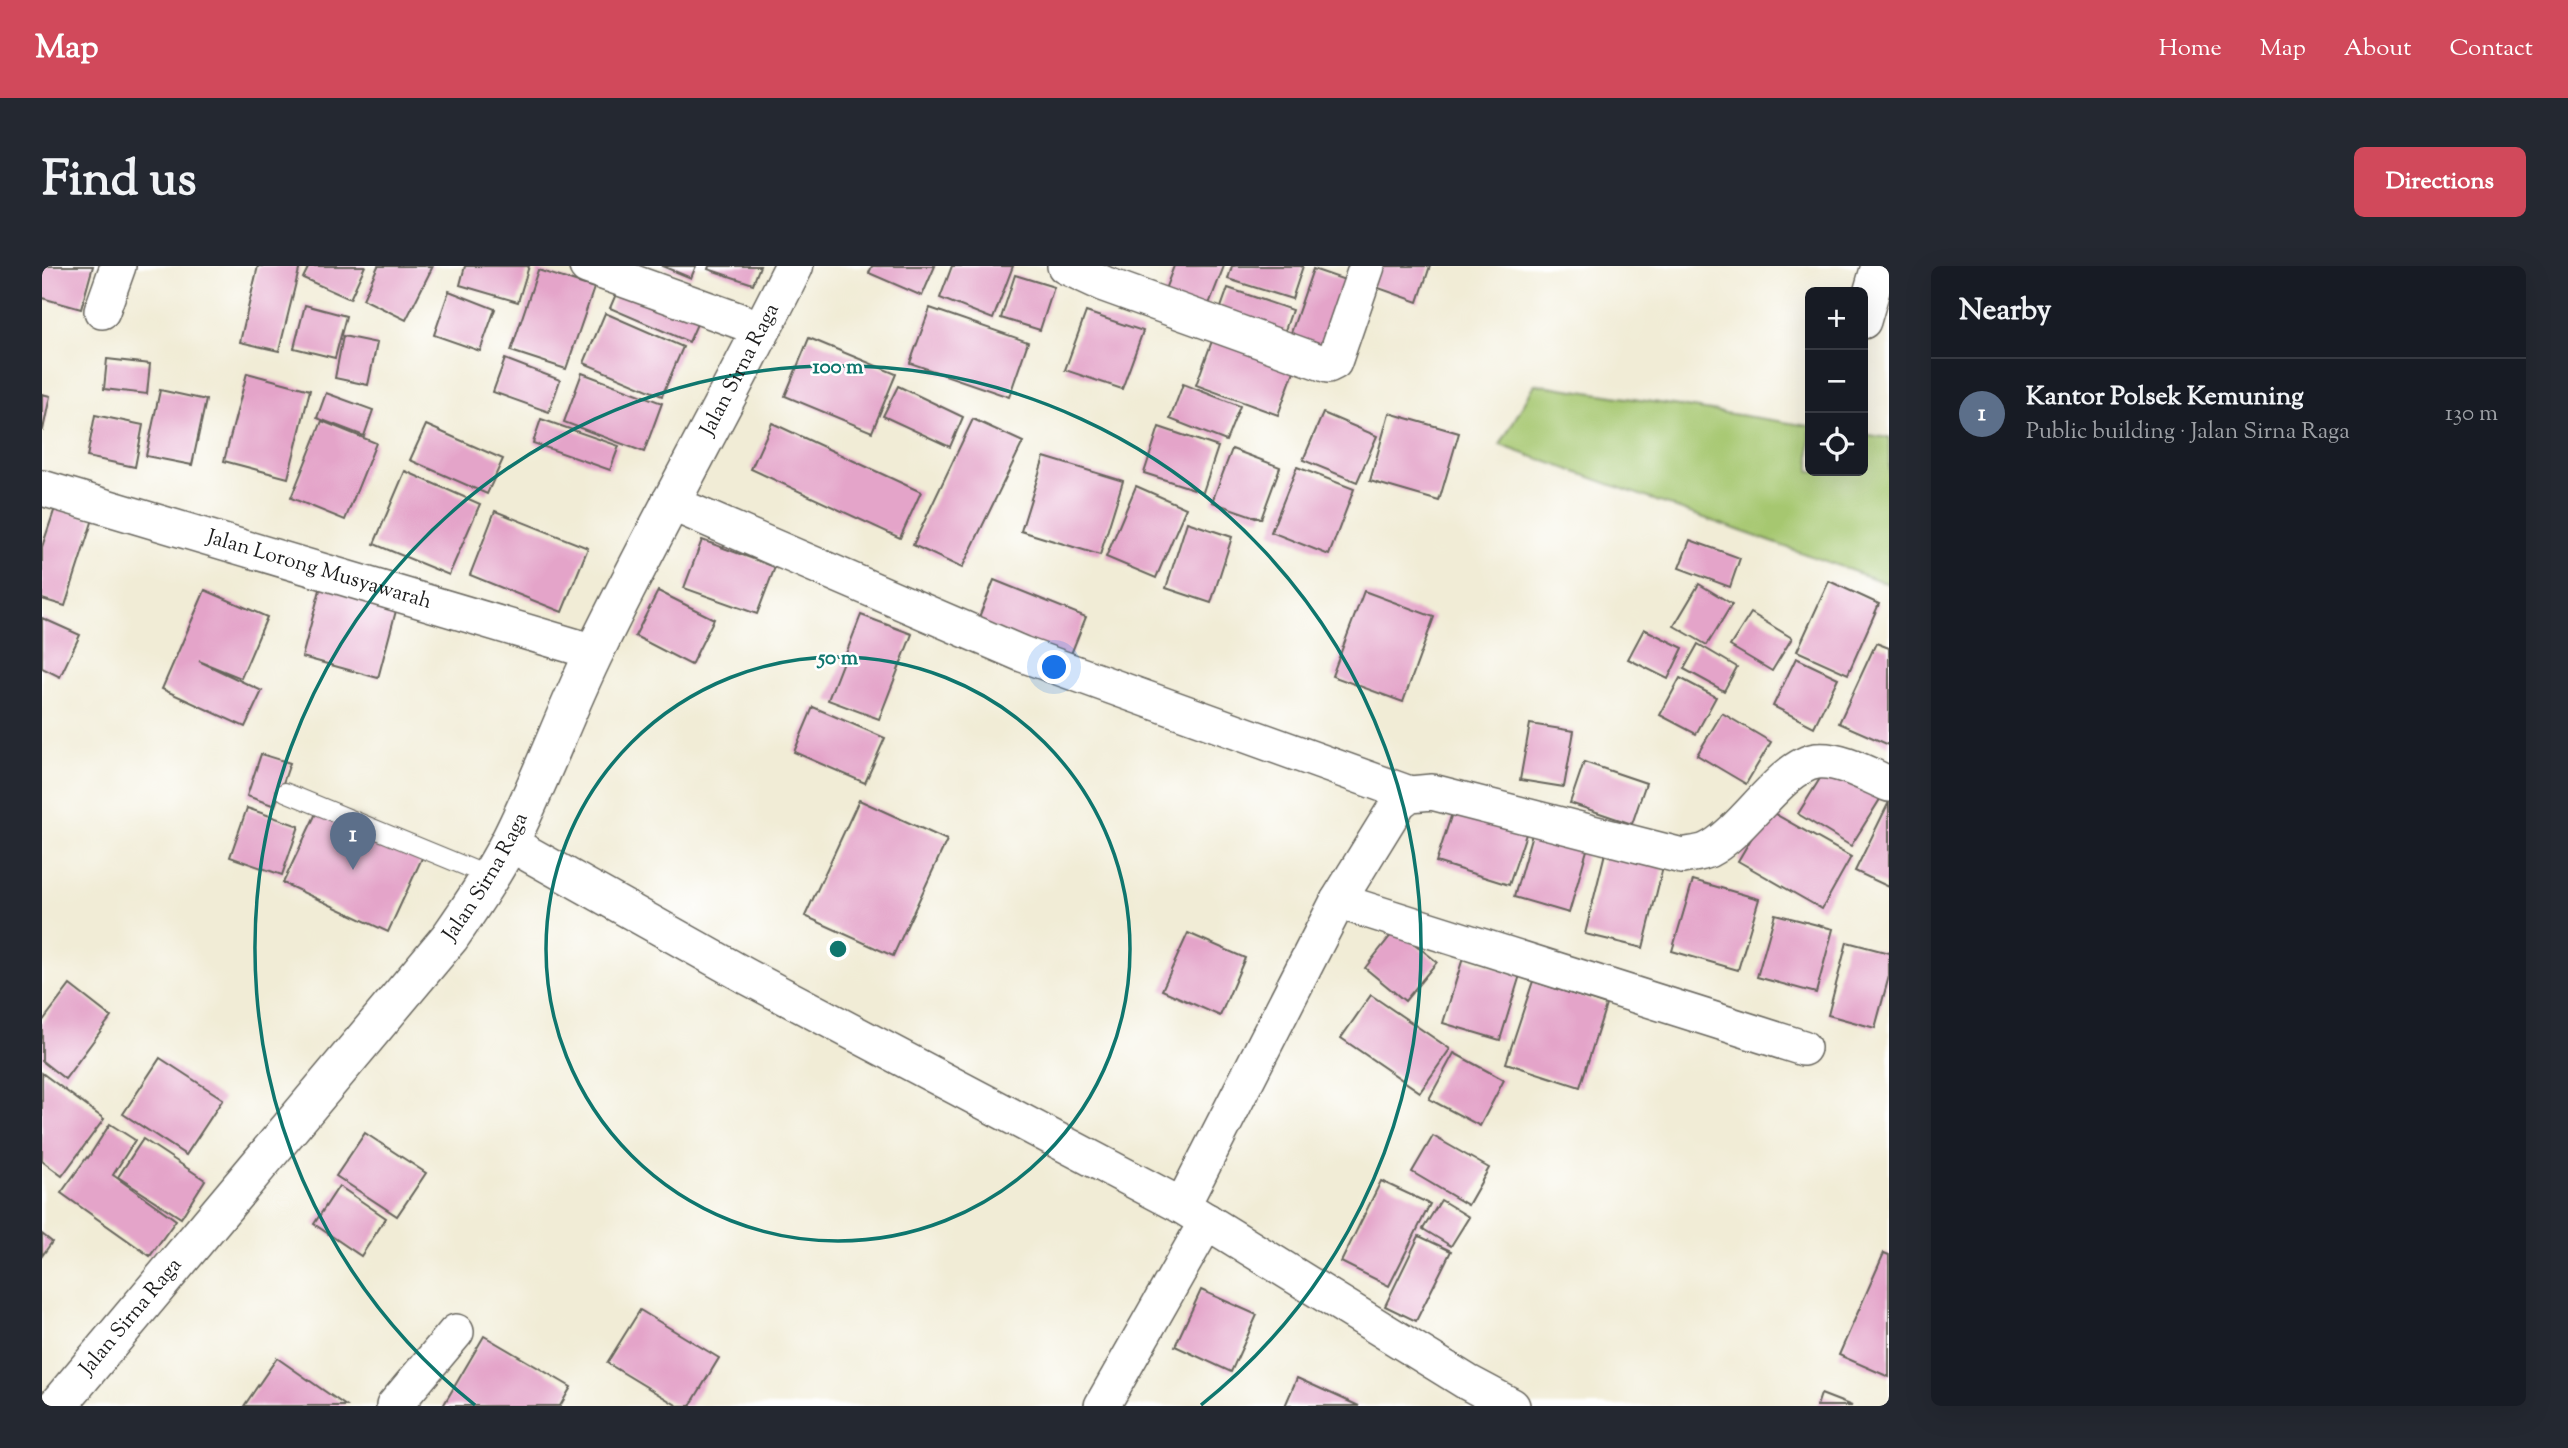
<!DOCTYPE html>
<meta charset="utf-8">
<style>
:root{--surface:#171b24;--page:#242831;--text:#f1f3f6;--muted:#9ea1a6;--line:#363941;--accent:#d1495b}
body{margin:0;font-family:"Sorts Mill Goudy",serif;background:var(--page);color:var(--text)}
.controls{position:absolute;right:21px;top:21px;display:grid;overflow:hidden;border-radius:10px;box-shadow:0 7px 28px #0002}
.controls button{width:63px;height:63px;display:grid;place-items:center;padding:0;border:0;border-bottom:2px solid var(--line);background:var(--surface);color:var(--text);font:35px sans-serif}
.you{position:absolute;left:1013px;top:402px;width:24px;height:24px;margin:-18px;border:5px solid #fff;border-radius:50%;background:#1a73e8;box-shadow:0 0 0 10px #1a73e833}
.badge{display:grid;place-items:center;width:46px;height:46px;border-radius:50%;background:var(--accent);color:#fff;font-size:23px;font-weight:700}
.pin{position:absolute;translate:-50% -58px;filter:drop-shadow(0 2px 4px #0008)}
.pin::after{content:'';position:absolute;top:37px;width:24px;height:21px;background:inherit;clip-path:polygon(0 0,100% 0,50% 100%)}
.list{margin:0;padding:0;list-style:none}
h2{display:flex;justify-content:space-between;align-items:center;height:91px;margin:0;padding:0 28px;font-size:30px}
h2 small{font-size:23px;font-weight:400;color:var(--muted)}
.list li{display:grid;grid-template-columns:46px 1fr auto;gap:21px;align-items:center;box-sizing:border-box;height:112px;padding:0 28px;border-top:2px solid var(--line)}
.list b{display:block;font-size:26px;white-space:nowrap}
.list p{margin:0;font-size:23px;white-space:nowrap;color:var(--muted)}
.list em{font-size:23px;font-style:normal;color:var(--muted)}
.icon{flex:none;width:38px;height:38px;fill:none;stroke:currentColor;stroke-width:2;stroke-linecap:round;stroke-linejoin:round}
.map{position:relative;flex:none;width:1847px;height:1140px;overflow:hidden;border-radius:10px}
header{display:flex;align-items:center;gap:42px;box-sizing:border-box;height:98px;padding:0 35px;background:var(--accent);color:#fff}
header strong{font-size:33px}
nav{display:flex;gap:38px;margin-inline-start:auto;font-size:24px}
.intro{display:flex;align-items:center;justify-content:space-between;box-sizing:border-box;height:168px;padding:0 42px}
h1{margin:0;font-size:49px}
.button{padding:18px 32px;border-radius:10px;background:var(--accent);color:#fff;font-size:24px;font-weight:700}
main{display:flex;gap:42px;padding:0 42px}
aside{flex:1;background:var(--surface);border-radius:10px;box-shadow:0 7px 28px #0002}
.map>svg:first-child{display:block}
.green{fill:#a6c76f;stroke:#617246;stroke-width:2}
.building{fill:#e4a4c9}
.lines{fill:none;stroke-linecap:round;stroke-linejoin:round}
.lane-casing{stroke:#67655d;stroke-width:20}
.street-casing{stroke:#67655d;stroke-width:38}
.secondary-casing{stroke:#67655d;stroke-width:41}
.lane{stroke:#fff;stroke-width:18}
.street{stroke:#fff;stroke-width:35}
.secondary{stroke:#fff;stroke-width:38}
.ring{fill:none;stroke:#0f766e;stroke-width:3.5}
.labels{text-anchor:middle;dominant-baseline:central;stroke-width:5;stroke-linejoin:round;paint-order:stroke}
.street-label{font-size:21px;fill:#1c1c1c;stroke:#fff}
.centre{fill:#0f766e;stroke:#fff;stroke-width:3.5}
.ring-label{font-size:21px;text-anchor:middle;font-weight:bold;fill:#0f766e;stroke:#fff;stroke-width:5;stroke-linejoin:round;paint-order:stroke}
</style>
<header>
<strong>Map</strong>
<nav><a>Home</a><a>Map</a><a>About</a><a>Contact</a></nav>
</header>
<div class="intro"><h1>Find us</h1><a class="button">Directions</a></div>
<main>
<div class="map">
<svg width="1847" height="1140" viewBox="0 0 1847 1140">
<rect width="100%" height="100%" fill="#fff"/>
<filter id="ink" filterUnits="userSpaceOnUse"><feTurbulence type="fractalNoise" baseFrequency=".0143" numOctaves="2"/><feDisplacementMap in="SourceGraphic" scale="14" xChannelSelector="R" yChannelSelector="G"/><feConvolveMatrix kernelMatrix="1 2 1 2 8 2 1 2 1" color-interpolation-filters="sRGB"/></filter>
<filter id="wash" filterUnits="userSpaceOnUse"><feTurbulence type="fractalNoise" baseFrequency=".00686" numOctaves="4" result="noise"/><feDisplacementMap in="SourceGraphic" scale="28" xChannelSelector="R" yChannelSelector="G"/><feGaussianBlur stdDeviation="1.57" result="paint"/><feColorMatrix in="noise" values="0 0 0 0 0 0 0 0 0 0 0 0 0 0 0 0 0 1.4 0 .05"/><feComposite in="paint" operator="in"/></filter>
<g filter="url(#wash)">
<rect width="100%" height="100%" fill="#f1ecd6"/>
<!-- green -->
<path class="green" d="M1493,118L1768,160V205H1821V168L1847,172V318L1458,179Z"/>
<g id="blocks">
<!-- building -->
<g class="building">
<path d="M0,0H51L39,43L0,32Z"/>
<path d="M216,0H258L237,85L198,76Z"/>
<path d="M267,0H323L308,33L261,12Z"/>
<path d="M336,0H391L364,54L321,33Z"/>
<path d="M423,0H487L476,36L418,19Z"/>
<path d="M620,0H654L649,12Z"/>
<path d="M667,0H718L711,18L666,3Z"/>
<path d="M830,0H893L880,30L827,7Z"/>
<path d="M910,0H971L951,53L898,32Z"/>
<path d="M1132,0H1182L1162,51L1119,34Z"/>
<path d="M1190,0H1261L1250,33L1186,13Z"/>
<path d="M1334,0H1388L1376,36L1328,19Z"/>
<path d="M1271,3L1315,18L1291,88L1247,73Z"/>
<path d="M496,4L552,22L524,103L469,85Z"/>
<path d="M973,9L1012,21L998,64L959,52Z"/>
<path d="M580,14L659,49L647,76L568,42Z"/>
<path d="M1186,22L1250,44L1240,73L1176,50Z"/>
<path d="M407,25L453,43L438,85L392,69Z"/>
<path d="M263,39L304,50L293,92L252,82Z"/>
<path d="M888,42L986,76L967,131L868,97Z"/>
<path d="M1044,46L1101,65L1080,123L1023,104Z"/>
<path d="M563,47L641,81L620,130L542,97Z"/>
<path d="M1174,64L1256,94L1236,149L1154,119Z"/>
<path d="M301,70L335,77L326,119L293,112Z"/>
<path d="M767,72L854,108L830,166L743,130Z"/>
<path d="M65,93L108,98L105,128L62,123Z"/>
<path d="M463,93L518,114L507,146L451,126Z"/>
<path d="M205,107L268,124L246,212L182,195Z"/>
<path d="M540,107L620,137L602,186L522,156Z"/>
<path d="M1141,118L1198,140L1184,175L1128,153Z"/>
<path d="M856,120L921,151L908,181L841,150Z"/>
<path d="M118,124L164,134L150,199L104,190Z"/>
<path d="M284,127L331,144L322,170L275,152Z"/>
<path d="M0,128L8,130L1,164L0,163Z"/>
<path d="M1281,147L1335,170L1315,216L1261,194Z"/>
<path d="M1347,147L1417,167L1397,235L1328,215Z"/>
<path d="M53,149L101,159L93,201L45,191Z"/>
<path d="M499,153L577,180L568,204L491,177Z"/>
<path d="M931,153L981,176L920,302L871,279Z"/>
<path d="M280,155L334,177L303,254L249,232Z"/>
<path d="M730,157L879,226L858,272L709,203Z"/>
<path d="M384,159L461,193L445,228L368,194Z"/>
<path d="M1117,161L1176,181L1161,226L1102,207Z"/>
<path d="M1190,183L1238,201L1219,253L1170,236Z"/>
<path d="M1002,191L1081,215L1058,289L979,265Z"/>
<path d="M1255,201L1312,223L1287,289L1229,266Z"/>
<path d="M363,205L438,238L407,309L332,278Z"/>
<path d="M1094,220L1144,242L1114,312L1064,291Z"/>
<path d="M13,242L51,253L23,340L0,333V281Z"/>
<path d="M453,245L546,282L520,346L428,309Z"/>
<path d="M1145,256L1190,271L1169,337L1124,322Z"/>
<path d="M660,274L733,301L715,348L642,322Z"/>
<path d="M1648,274L1698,292L1688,321L1637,302Z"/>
<path d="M952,314L1044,351L1027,393L935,356Z"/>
<path d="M1787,315L1837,338L1806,408L1755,385Z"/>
<path d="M1657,318L1690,338L1665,379L1632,360Z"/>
<path d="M279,320L355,341L336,412L260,391Z"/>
<path d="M163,324L225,351L199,412L157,395L220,425L203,461L120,423Z"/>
<path d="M616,325L672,353L649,399L593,370Z"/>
<path d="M1322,325L1392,351L1361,436L1290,410Z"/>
<path d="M1709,347L1750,372L1730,405L1688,380Z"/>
<path d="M819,349L870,368L837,453L786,434Z"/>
<path d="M0,352L38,369L18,411L0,402Z"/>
<path d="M1602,363L1641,382L1626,413L1586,393Z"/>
<path d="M1834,377L1847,382V479L1797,457Z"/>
<path d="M1656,378L1695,401L1682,425L1642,403Z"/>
<path d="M1754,392L1796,412L1772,461L1731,440Z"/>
<path d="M1638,412L1674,431L1654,468L1618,449Z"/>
<path d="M771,441L843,472L823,517L752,486Z"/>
<path d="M1680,447L1729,476L1704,518L1655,489Z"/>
<path d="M1488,458L1532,465L1522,521L1478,514Z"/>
<path d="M219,488L248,497L233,540L205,530Z"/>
<path d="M1542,496L1604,517L1590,558L1528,537Z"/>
<path d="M1787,498L1840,530L1809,580L1756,548Z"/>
<path d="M817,534L905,574L851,690L763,650Z"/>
<path d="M1847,536V621L1813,605Z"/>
<path d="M1413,538L1486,562L1467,619L1394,596Z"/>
<path d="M205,542L257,560L240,609L188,591Z"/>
<path d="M276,543L381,590L346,666L241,617Z"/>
<path d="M1726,544L1809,591L1780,643L1696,595Z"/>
<path d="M1492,561L1547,577L1527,647L1472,631Z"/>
<path d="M1563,587L1621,601L1601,682L1543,668Z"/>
<path d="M1651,614L1717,633L1696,704L1630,685Z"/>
<path d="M1733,648L1791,663L1774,727L1715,711Z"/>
<path d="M1354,663L1395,696L1363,735L1323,702Z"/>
<path d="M1146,667L1203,692L1178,750L1120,724Z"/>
<path d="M1805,676L1847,687V710L1833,762L1786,749Z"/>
<path d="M1421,692L1478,709L1458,774L1401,757Z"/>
<path d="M1491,715L1564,739L1538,821L1464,797Z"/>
<path d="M28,719L69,751L23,813L0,795V756Z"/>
<path d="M1329,729L1408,783L1378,826L1299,772Z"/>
<path d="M1412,787L1462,814L1438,860L1387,833Z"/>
<path d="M118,792L181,833L144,889L81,848Z"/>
<path d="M0,807L62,853L20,910L0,895Z"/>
<path d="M68,858L93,874L71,909L134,954L108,990L19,927L45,891L46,892Z"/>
<path d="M323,867L384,907L355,950L294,910Z"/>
<path d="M1391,870L1447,902L1426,939L1370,906Z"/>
<path d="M101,873L163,914L139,952L76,911Z"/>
<path d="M1339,915L1388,938L1347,1020L1299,996Z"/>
<path d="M297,920L344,952L319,990L272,958Z"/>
<path d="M1399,934L1427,951L1409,980L1381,963Z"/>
<path d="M0,968L10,976L0,990Z"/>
<path d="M1377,970L1409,985L1374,1055L1343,1040Z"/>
<path d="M1842,987L1847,989V1111L1797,1089Z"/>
<path d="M1159,1024L1215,1049L1189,1106L1133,1080Z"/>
<path d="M598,1044L677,1092L648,1140H636L565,1097Z"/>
<path d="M442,1070L529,1121L518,1140H401Z"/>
<path d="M235,1092L304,1140H202Z"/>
<path d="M1255,1112L1317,1140H1243Z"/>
<path d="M1779,1128L1810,1140H1775Z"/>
</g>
</g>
</g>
<g filter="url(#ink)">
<use href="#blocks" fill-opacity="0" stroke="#67655d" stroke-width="2"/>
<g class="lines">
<defs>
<path id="lane" d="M243,526L447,610"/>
<g id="street">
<path d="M545,0L720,63"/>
<path d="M1023,0L1062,18L1286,99L1292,96L1325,0"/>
<path d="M60,45L76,0"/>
<path d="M1821,55L1837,0"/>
<path id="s1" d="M0,222L552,386"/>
<path d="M627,236L980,388L1368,528"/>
<path d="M467,577L704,710L1140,940L1425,1116L1470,1140"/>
<path d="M1296,635L1761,782"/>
<path d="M1140,940L1296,635L1357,536L1368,528L1390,526L1640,590C1648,588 1658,588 1666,584C1701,567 1740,499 1775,495C1799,493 1826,509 1847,518"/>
<path d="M352,1140L414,1066"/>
<path d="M1060,1140L1165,955"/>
</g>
<g id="secondary">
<path id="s2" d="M15,1140L408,671C429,641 450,610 467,577C499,514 523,446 554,383C617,254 688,129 752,0"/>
</g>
</defs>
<!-- lane casing -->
<use href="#lane" class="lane-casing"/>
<!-- street casing -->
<use href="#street" class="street-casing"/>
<!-- secondary casing -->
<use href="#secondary" class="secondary-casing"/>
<!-- lane -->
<use href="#lane" class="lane"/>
<!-- street -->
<use href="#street" class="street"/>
<!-- secondary -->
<use href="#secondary" class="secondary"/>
</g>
</g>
<!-- distance rings -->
<g class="ring">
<circle cx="796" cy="683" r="292"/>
<path d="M433 1139A583 583 0 1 1 1159 1139"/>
</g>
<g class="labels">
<!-- street labels -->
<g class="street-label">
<text stroke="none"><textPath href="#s2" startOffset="1250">Jalan Sirna Raga</textPath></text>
<text stroke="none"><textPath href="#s1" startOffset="289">Jalan Lorong Musyawarah</textPath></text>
<text stroke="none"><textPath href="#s2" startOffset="682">Jalan Sirna Raga</textPath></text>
<text stroke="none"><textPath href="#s2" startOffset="116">Jalan Sirna Raga</textPath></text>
</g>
</g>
<circle cx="796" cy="683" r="10" class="centre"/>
<g class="ring-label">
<text x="796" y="107">100 m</text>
<text x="796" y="398">50 m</text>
</g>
</svg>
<div class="controls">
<button>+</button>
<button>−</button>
<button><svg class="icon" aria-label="locate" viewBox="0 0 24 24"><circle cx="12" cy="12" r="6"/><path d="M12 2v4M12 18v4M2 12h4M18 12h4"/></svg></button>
</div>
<div class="you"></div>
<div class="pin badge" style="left:311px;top:604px;background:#5c6f8a">1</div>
</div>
<aside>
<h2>Nearby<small></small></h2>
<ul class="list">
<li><span class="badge" style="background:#5c6f8a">1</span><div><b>Kantor Polsek Kemuning</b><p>Public building · Jalan Sirna Raga</p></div><em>130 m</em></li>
</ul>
</aside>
</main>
